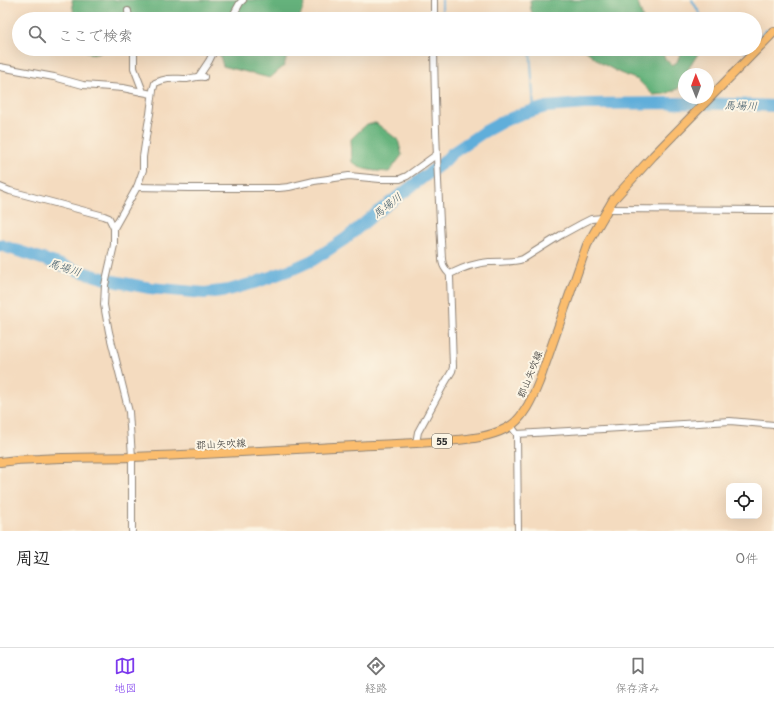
<!DOCTYPE html>
<html lang="ja">
<meta charset="utf-8">
<style>
:root{--surface:#fff;--page:#f2f2f2;--text:#222;--muted:#767676;--line:#e0e0e0;--accent:#7c3aed}
body{margin:0;font-family:"Playpen Sans","Klee One",sans-serif;background:var(--page);color:var(--text)}
.controls{position:absolute;right:12px;bottom:12px;display:grid;overflow:hidden;border-radius:8px;box-shadow:0 4px 16px #0002}
.controls button{width:36px;height:36px;display:grid;place-items:center;padding:0;border:0;border-bottom:1px solid var(--line);background:var(--surface);color:var(--text);font:20px sans-serif}
.compass{position:absolute;left:678px;top:68px;width:36px;height:36px;border-radius:50%;background:var(--surface);box-shadow:0 4px 16px #0002;rotate:359deg}
.list{margin:0;padding:0;list-style:none}
h2{display:flex;justify-content:space-between;align-items:center;height:52px;margin:0;padding:0 16px;font-size:17px}
h2 small{font-size:13px;font-weight:400;color:var(--muted)}
.icon{flex:none;width:22px;height:22px;fill:none;stroke:currentColor;stroke-width:2;stroke-linecap:round;stroke-linejoin:round}
.map{position:relative;flex:none;width:774px;height:531px;overflow:hidden}
.search{position:absolute;background:var(--surface);box-shadow:0 4px 16px #0002;left:12px;right:12px;top:12px;height:44px;display:flex;align-items:center;gap:10px;box-sizing:border-box;padding:0 14px;border-radius:22px;color:var(--muted);font-size:15px}
.sheet{height:116px;background:var(--surface)}
nav{display:flex;justify-content:space-around;align-items:center;box-sizing:border-box;height:56px;border-top:1px solid var(--line);background:var(--surface);font-size:11px;color:var(--muted)}
nav a{display:grid;justify-items:center;gap:2px}
nav .on{color:var(--accent)}
.map>svg:first-child{display:block}
.forest{fill:#65b27c;stroke:#486e54}
.lines{fill:none;stroke-linecap:round;stroke-linejoin:round}
.stream{stroke:#60aeda;stroke-width:2}
.river{stroke:#60aeda;stroke-width:12}
.minor-casing{stroke:#908375;stroke-width:8}
.major-casing{stroke:#908375;stroke-width:10}
.minor{stroke:#fff;stroke-width:6}
.major{stroke:#fbbd6e;stroke-width:8}
.labels{text-anchor:middle;dominant-baseline:central;stroke-width:4;stroke-linejoin:round;paint-order:stroke}
.shield{fill:#fcf5e5;stroke:#6a6863;stroke-width:1}
.shield-label{font-size:9px;font-weight:bold;fill:#2b2b2b}
.street-label{font-size:10px;fill:#2b2b2b;stroke:#fcf5e5}
.water-label{font-size:11px;font-style:italic;fill:#3e5968;stroke:#fcf5e5}
</style>
<div class="map">
<svg width="774" height="531" viewBox="0 0 774 531">
<rect width="100%" height="100%" fill="#fcf5e5"/>
<filter id="ink" filterUnits="userSpaceOnUse"><feTurbulence type="fractalNoise" baseFrequency=".025" numOctaves="2"/><feDisplacementMap in="SourceGraphic" scale="8" xChannelSelector="R" yChannelSelector="G"/><feConvolveMatrix kernelMatrix="1 2 1 2 8 2 1 2 1" color-interpolation-filters="sRGB"/></filter>
<filter id="wash" filterUnits="userSpaceOnUse"><feTurbulence type="fractalNoise" baseFrequency=".012" numOctaves="4" result="noise"/><feDisplacementMap in="SourceGraphic" scale="16" xChannelSelector="R" yChannelSelector="G"/><feGaussianBlur stdDeviation="0.9" result="paint"/><feColorMatrix in="noise" values="0 0 0 0 0 0 0 0 0 0 0 0 0 0 0 0 0 1.4 0 .05"/><feComposite in="paint" operator="in"/></filter>
<g filter="url(#wash)">
<rect width="100%" height="100%" fill="#f4dbbf"/>
<!-- forest -->
<g class="forest">
<path d="M72,0H306L299,19H76L74,16Z"/>
<path d="M530,0H637L643,19H535L531,10Z"/>
<path d="M86,49H115L91,54L86,51Z"/>
<path d="M169,49H195L185,57Z"/>
<path d="M218,49H289L284,66L270,78L223,66Z"/>
<path d="M584,49H660L666,60L672,65L677,62L682,49H701L685,74H684L678,89L665,94L653,95L638,80L620,73L601,63Z"/>
<path d="M376,123L398,140L402,155L389,172C378,171 360,171 352,162L351,139L367,124Z"/>
</g>
<g class="lines">
<!-- stream -->
<g class="stream">
<path d="M692,0L703,19"/>
<path d="M442,19V0"/>
<path d="M755,42L766,30L770,33"/>
<path d="M530,49L534,110"/>
<path d="M742,49L746,52L749,49"/>
</g>
<!-- river -->
<path class="river" d="M0,245L64,266L79,271L113,281L150,288L205,293L229,290L257,282L295,268L313,260L345,239L375,214L445,161L451,154L482,133L504,121L521,114L546,107L584,104L679,103L731,104L774,106"/>
</g>
</g>
<g filter="url(#ink)">
<g class="lines">
<defs>
<g id="minor">
<path d="M434,0V19"/>
<path d="M128,11L129,19"/>
<path d="M231,19L240,3L243,0"/>
<path d="M134,49V68L142,89V92"/>
<path d="M0,67L54,77L83,85L123,88L152,94"/>
<path d="M199,76L209,61L215,49"/>
<path d="M0,187L10,191L104,216L109,218L114,228V245L105,285L104,305L109,332L129,412L132,457V531"/>
<path d="M137,187L188,188H279L289,187L314,181L349,176L380,179H400L407,176L436,155"/>
<path d="M607,209L774,210"/>
<path d="M114,228L137,187L143,170V157L148,124L150,114L153,90L155,83C169,77 173,79 187,79C193,78 198,76 204,77"/>
<path d="M450,274C462,268 475,263 489,262C501,261 512,263 523,259L561,235L583,223L591,219L603,218"/>
<path d="M511,426L517,434L518,531"/>
<path d="M517,434L620,428L730,421L774,425"/>
<path d="M416,443L418,432L442,388L452,371L453,367L450,277C450,273 448,273 446,270C443,266 442,263 442,259C438,189 435,119 434,49"/>
</g>
<path id="major" d="M0,462C13,460 26,459 39,459C70,457 101,458 132,457C213,454 293,449 374,445C398,444 422,443 446,441C468,439 487,438 507,428C523,420 533,397 539,382L587,245L613,200L653,156L774,32"/>
</defs>
<!-- minor casing -->
<use href="#minor" class="minor-casing"/>
<!-- major casing -->
<use href="#major" class="major-casing"/>
<!-- minor -->
<use href="#minor" class="minor"/>
<!-- major -->
<use href="#major" class="major"/>
</g>
</g>
<g class="labels">
<!-- shield labels -->
<rect class="shield" x="432" y="434" width="20" height="14" rx="3"/>
<g class="shield-label">
<text x="442" y="441">55</text>
</g>
<!-- street labels -->
<g class="street-label">
<text transform="translate(529 374) rotate(-68)">郡山矢吹線</text>
<text transform="translate(221 443) rotate(-3)">郡山矢吹線</text>
</g>
<!-- water labels -->
<g class="water-label">
<text transform="translate(741 105) rotate(2)">馬場川</text>
<text transform="translate(387 205) rotate(-38)">馬場川</text>
<text transform="translate(65 267) rotate(17)">馬場川</text>
</g>
</g>
</svg>
<div class="controls">
<button><svg class="icon" aria-label="locate" viewBox="0 0 24 24"><circle cx="12" cy="12" r="6"/><path d="M12 2v4M12 18v4M2 12h4M18 12h4"/></svg></button>
</div>
<svg class="compass" viewBox="-18 -18 36 36"><path d="M0-13l5 13h-10z" fill="#e53935"/><path d="M0 13l5-13h-10z" fill="#767676"/></svg>
<div class="search"><svg class="icon" aria-label="search" viewBox="0 0 24 24"><circle cx="10" cy="10" r="6"/><path d="M15 15l6 6"/></svg>ここで検索</div>
</div>
<section class="sheet">
<h2>周辺<small>0件</small></h2>
<ul class="list">
</ul>
</section>
<nav>
<a class="on"><svg class="icon" aria-label="map" viewBox="0 0 24 24"><path d="M3 6l6-2 6 2 6-2v14l-6 2-6-2-6 2zM9 4v14M15 6v14"/></svg>地図</a>
<a><svg class="icon" aria-label="directions" viewBox="0 0 24 24"><path d="M12 3l9 9-9 9-9-9zM9 14v-3h6M13 9l2 2-2 2"/></svg>経路</a>
<a><svg class="icon" aria-label="saved" viewBox="0 0 24 24"><path d="M7 4h10v16l-5-4-5 4z"/></svg>保存済み</a>
</nav>
